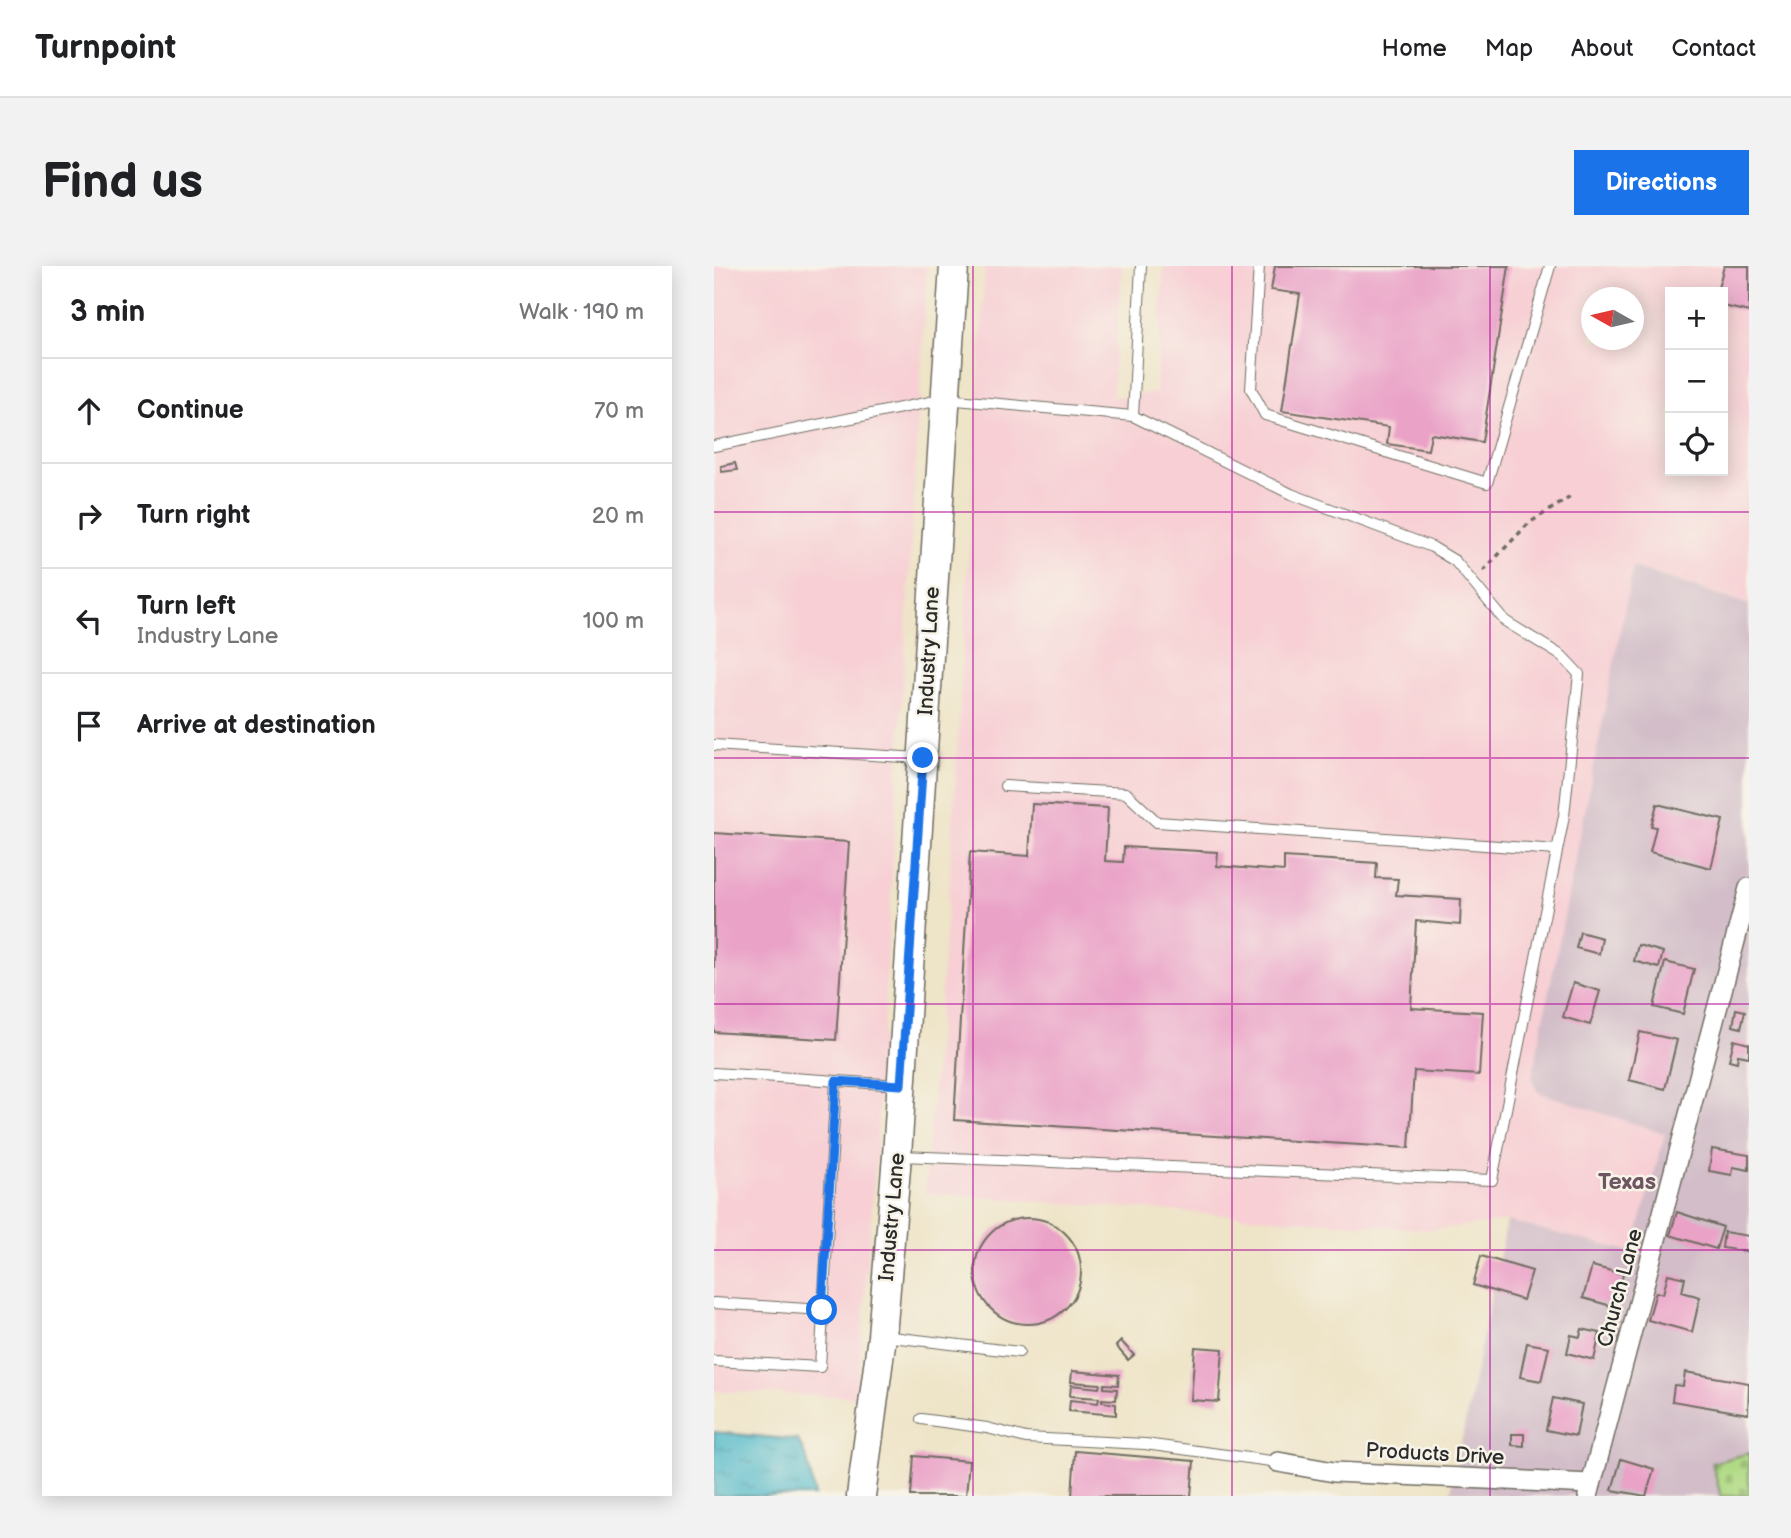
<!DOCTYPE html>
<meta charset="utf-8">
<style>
:root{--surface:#fff;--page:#f2f2f2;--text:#202124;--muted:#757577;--line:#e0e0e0;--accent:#1a73e8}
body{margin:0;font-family:"Balsamiq Sans",sans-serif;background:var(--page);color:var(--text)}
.controls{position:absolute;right:21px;top:21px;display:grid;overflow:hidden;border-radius:0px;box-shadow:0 4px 18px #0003}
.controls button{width:63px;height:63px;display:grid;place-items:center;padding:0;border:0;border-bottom:2px solid var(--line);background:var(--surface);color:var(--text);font:35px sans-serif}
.compass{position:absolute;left:867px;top:21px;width:63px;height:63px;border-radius:50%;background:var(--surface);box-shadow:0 4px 18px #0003;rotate:278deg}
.stop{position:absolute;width:21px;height:21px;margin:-16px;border:5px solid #1a73e8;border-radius:50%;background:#fff}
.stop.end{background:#1a73e8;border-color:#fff;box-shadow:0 2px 7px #0008}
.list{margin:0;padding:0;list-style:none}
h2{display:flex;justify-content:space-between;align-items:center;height:91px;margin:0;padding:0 28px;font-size:30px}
h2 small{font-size:23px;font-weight:400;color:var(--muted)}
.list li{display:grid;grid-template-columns:46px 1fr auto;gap:21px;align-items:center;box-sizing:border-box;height:105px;padding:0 28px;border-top:2px solid var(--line)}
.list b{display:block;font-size:26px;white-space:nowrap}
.list p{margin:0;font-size:23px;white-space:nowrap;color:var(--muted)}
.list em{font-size:23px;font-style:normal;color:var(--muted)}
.icon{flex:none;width:38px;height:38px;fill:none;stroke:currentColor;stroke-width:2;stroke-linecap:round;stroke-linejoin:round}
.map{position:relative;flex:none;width:1035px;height:1230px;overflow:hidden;border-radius:0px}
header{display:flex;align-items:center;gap:42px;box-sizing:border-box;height:98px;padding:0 35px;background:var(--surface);border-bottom:2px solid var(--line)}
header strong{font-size:33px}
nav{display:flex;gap:38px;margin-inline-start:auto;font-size:24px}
.intro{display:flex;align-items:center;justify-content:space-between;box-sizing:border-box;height:168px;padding:0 42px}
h1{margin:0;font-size:49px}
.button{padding:18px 32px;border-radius:0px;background:var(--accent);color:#fff;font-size:24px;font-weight:700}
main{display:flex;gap:42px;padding:0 42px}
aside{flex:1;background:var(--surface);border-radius:0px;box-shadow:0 4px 18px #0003}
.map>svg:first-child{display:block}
.built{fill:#f7cfd4;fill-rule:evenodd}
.industrial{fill:#d2bdc8}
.cemetery{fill:url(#cemetery-stones);stroke:#6e8258;stroke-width:2}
.water{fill:url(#water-ripples);stroke:#3b717a;stroke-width:2}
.building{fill:#eaa2c7}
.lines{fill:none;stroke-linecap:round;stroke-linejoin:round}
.lane-casing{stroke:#6f6c62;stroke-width:12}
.street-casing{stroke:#6f6c62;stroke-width:22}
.secondary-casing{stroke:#6f6c62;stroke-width:31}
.path{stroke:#6f6c62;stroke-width:3.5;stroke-dasharray:5 5;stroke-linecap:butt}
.lane{stroke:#fff;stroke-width:10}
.street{stroke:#fff;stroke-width:19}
.secondary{stroke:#fff;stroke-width:28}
.route{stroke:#1a73e8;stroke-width:9}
.grid{fill:none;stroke:#b5179e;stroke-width:2;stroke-opacity:0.55}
.labels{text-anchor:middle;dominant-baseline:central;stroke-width:5;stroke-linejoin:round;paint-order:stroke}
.street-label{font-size:21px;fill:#2b2b2b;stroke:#f7f3e8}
.neighbourhood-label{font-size:23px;font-weight:bold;fill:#6e5562;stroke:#f7f3e8}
</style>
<header>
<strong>Turnpoint</strong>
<nav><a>Home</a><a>Map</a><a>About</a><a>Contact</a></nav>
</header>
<div class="intro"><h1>Find us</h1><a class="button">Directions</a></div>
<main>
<aside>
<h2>3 min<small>Walk · 190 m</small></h2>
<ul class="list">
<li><svg class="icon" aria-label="ahead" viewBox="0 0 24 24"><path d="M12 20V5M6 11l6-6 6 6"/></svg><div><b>Continue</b></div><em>70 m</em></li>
<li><svg class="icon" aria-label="right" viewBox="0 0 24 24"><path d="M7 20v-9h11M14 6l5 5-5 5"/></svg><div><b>Turn right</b></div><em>20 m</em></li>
<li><svg class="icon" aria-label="left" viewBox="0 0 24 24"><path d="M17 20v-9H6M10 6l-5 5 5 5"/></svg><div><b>Turn left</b><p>Industry Lane</p></div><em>100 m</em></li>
<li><svg class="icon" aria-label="arrive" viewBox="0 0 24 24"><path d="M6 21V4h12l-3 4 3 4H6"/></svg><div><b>Arrive at destination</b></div></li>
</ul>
</aside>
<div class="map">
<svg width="1035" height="1230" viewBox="0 0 1035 1230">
<defs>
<pattern id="cemetery-stones" width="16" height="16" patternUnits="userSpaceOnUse" patternTransform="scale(1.75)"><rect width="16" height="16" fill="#b1da85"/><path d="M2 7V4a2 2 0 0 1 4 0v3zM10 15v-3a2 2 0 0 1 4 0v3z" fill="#98bb73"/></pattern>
<pattern id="water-ripples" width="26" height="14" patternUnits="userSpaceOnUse" patternTransform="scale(1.75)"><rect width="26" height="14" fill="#4bb7c8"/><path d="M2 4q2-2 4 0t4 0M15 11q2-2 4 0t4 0" fill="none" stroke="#3f95a3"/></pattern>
</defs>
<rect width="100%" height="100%" fill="#f7f3e8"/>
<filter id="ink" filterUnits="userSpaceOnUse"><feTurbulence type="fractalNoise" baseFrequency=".0143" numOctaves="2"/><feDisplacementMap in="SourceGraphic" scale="14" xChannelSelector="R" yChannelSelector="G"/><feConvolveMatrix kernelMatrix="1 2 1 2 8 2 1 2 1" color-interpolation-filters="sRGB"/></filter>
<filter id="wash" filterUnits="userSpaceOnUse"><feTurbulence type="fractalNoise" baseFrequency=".00686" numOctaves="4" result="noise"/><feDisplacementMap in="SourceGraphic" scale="28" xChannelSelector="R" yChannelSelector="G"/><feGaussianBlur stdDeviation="1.57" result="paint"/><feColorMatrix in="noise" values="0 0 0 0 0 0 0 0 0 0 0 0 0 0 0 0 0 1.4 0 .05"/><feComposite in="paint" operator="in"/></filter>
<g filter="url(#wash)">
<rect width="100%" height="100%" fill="#eee4c7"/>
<!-- built -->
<g class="built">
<path d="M0,0H213L162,887L143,1131L0,1125Z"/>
<path d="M271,0H408L398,131L442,127L450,0H1035V339L920,301L824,826L951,867L918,986L793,955L715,964L211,927L236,611ZM956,26H1009V205H956ZM878,32H920V74H878Z"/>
</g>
<!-- industrial -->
<path class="industrial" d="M919,301L1035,339V1230H794L737,1225L793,955L918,986L951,868L824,826L818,813Z"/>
<!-- cemetery -->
<path class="cemetery" d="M1035,1187V1230H1007L998,1197Z"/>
<!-- water -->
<path class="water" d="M0,1166L84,1174L93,1193L101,1230H0Z"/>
<g id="blocks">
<!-- building -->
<g class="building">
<path d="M561,0H795L768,176L717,168L714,184L673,178L675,161L568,145L586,28L557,24Z"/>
<path d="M1010,0H1035V46L1009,40V26H1003Z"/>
<path d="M21,197L23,204L8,206L7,200Z"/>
<path d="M318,538L394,542L391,595L409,596L410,581L504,586L503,600L570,605V591L663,597L662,612L684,613L682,629L747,633L746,659L702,655L697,742L769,746L765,809L700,805L695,882L240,854L256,586L315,590Z"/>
<path d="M943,538L1009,554L997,602L936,586L942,561L937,560Z"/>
<path d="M0,567L135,576L122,774L0,766Z"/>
<path d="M866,666L888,672L885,688L862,682Z"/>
<path d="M924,679L949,686L945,702L920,695Z"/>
<path d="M951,696L980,703L969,748L940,741Z"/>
<path d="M859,717L886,725L876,759L849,751Z"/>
<path d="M1022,743L1031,745L1027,762L1019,760Z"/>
<path d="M926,766L963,774L951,823L915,814Z"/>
<path d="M1020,774L1035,778V791L1024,789L1023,796L1015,794Z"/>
<path d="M998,883L1035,889V904L1019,901L1018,909L995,905Z"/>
<path d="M963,946L1009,961L1002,983L956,969Z"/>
<circle cx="314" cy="1005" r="53"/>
<path d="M1010,966L1035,970V986L1008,982Z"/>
<path d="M767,990L818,1005L809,1034L759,1019Z"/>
<path d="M878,1000L909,1008L901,1041L869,1032Z"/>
<path d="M954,1008L971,1012L968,1026L986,1031L978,1066L934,1054L942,1026L949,1028Z"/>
<path d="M868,1063L886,1067L880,1094L853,1087L857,1069L866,1071Z"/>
<path d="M407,1075L420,1089L414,1094L402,1080Z"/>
<path d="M813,1077L835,1081L827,1115L806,1111Z"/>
<path d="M481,1081L509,1083L505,1136L477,1134Z"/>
<path d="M358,1105L405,1109L404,1119L390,1118V1122L403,1123L402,1134L388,1133V1136L402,1138V1149L355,1145L356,1134L384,1137L385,1132L356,1130L357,1119L385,1122L386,1118L357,1116Z"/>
<path d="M971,1106L1035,1117L1034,1148L958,1135L960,1119L969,1120Z"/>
<path d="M839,1132L868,1138L862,1170L832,1164Z"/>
<path d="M798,1168H810V1180L798,1179Z"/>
<path d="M361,1185L480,1195L477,1230H358Z"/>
<path d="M200,1190L255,1195L252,1230H197Z"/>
<path d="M907,1193L940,1203L932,1230L898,1224Z"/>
</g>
</g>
</g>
<g filter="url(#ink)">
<use href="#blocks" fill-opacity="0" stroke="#6f6c62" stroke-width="2"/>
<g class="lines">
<defs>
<g id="lane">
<path d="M545,0L537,123L551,149L773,217L836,0"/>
<path d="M419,150L427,0"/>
<path d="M0,180L231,133L419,150L577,228L718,281L741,295L791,355L848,390L865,408L850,550L778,914L187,890"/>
<path d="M0,479L205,492"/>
<path d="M291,520L412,527L443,556L843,584"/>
<path d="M0,807L185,819"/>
<path d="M0,1037L108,1044"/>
<path d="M169,1070L305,1086"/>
<path d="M0,1095L106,1101L122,815"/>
<path d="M207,1153L273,1162L312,1172L431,1178L564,1196"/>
</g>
<g id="street">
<path d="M564,1196L620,1206L877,1218"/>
<path d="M874,1230L1035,622"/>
</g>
<path id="secondary" d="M147,1230L168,1070L183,890L240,0"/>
</defs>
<!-- lane casing -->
<use href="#lane" class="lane-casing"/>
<!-- street casing -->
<use href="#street" class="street-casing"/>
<!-- secondary casing -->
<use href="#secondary" class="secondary-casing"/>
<!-- path -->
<path class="path" d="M769,305L815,257L858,230"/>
<!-- lane -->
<use href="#lane" class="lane"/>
<!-- street -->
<use href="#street" class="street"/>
<!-- secondary -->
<use href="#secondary" class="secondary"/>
</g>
</g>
<g class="lines" filter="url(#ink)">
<!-- route -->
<path class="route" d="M108,1044L122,815L187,819L209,492"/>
</g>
<!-- grid -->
<path class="grid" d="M259,0V1230M518,0V1230M776,0V1230M0,246H1035M0,492H1035M0,738H1035M0,984H1035"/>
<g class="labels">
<!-- street labels -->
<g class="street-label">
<text transform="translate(215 385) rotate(-87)">Industry Lane</text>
<text transform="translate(178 951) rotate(-85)">Industry Lane</text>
<text transform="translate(906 1022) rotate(-75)">Church Lane</text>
<text transform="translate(721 1188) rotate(3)">Products Drive</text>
</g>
<!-- neighbourhood labels -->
<g class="neighbourhood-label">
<text x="913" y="916">Texas</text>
</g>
</g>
</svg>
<div class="controls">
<button>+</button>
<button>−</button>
<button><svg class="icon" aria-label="locate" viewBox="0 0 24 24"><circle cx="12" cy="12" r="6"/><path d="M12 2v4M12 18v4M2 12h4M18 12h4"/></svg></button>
</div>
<svg class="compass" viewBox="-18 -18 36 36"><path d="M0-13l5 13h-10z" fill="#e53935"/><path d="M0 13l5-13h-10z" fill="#757577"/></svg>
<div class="stop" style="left:108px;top:1044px"></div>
<div class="stop end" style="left:209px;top:492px"></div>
</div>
</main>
